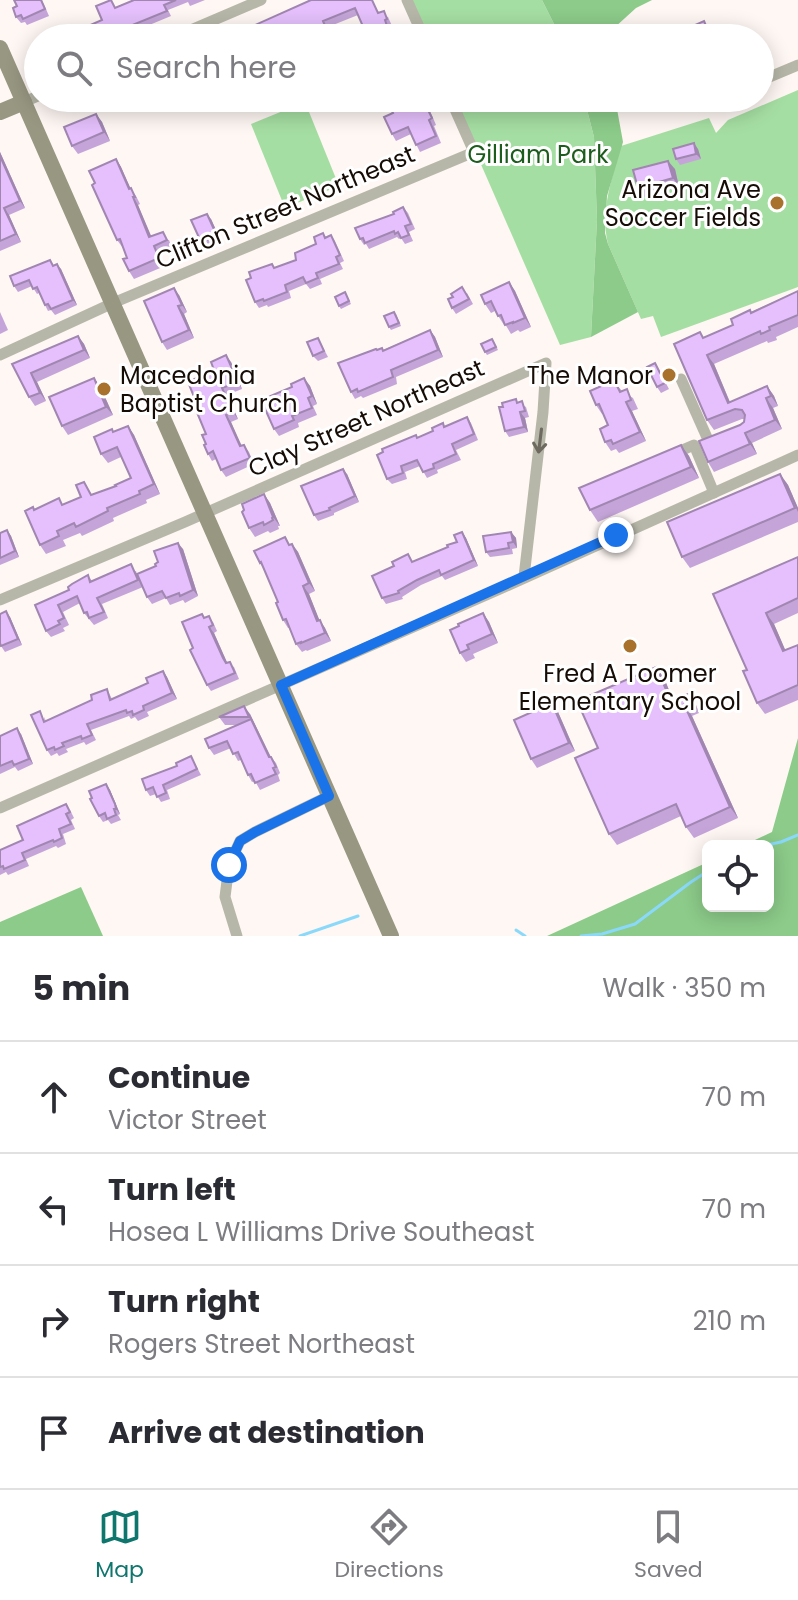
<!DOCTYPE html>
<meta charset="utf-8">
<style>
:root{--surface:#fff;--page:#f2f2f3;--text:#2b2b33;--muted:#7c7c81;--line:#e1e1e2;--accent:#0f766e}
body{margin:0;font-family:Poppins,sans-serif;background:var(--page);color:var(--text)}
.controls{position:absolute;right:24px;bottom:24px;display:grid;overflow:hidden;border-radius:12px;box-shadow:0 4px 20px #0003}
.controls button{width:72px;height:72px;display:grid;place-items:center;padding:0;border:0;border-bottom:2px solid var(--line);background:var(--surface);color:var(--text);font:40px sans-serif}
.stop{position:absolute;width:24px;height:24px;margin:-18px;border:6px solid #1a73e8;border-radius:50%;background:#fff}
.stop.end{background:#1a73e8;border-color:#fff;box-shadow:0 2px 8px #0008}
.list{margin:0;padding:0;list-style:none}
h2{display:flex;justify-content:space-between;align-items:center;height:104px;margin:0;padding:0 32px;font-size:34px}
h2 small{font-size:26px;font-weight:400;color:var(--muted)}
.list li{display:grid;grid-template-columns:52px 1fr auto;gap:24px;align-items:center;box-sizing:border-box;height:112px;padding:0 32px;border-top:2px solid var(--line)}
.list b{display:block;font-size:30px;white-space:nowrap}
.list p{margin:0;font-size:26px;white-space:nowrap;color:var(--muted)}
.list em{font-size:26px;font-style:normal;color:var(--muted)}
.icon{flex:none;width:44px;height:44px;fill:none;stroke:currentColor;stroke-width:2;stroke-linecap:round;stroke-linejoin:round}
.map{position:relative;flex:none;width:798px;height:936px;overflow:hidden}
.search{position:absolute;background:var(--surface);box-shadow:0 4px 20px #0003;left:24px;right:24px;top:24px;height:88px;display:flex;align-items:center;gap:20px;box-sizing:border-box;padding:0 28px;border-radius:44px;color:var(--muted);font-size:30px}
.sheet{height:552px;background:var(--surface)}
nav{display:flex;justify-content:space-around;align-items:center;box-sizing:border-box;height:112px;border-top:2px solid var(--line);background:var(--surface);font-size:22px;color:var(--muted)}
nav a{display:grid;justify-items:center;gap:4px}
nav .on{color:var(--accent)}
.map>svg:first-child{display:block}
.green{fill:#a5dea2}
.forest{fill:#8ccb89}
.lines{fill:none;stroke-linecap:round;stroke-linejoin:round}
.stream{stroke:#8ad9fa;stroke-width:3}
.street{stroke:#b7b7a9;stroke-width:11}
.secondary{stroke:#989782;stroke-width:16}
.wall{fill:#c5a5d9}
.shaded-wall{fill:#a086b0}
.building{fill:#e5c0fc;stroke:#a086b0;stroke-width:2}
.oneway{stroke:#6f6a60}
.route{stroke:#1a73e8;stroke-width:10}
.poi-dot{fill:#a8712c;stroke:#fff;stroke-width:3}
.labels{text-anchor:middle;dominant-baseline:central;stroke-width:6;stroke-linejoin:round;paint-order:stroke}
.park-label{font-size:24px;fill:#1c5c1d;stroke:#fff}
.poi-label{font-size:24px;fill:#160c06;stroke:#fff;text-anchor:end}
.street-label{font-size:24px;fill:#160c06;stroke:#fff}
</style>
<div class="map">
<svg width="798" height="936" viewBox="0 0 798 936">
<rect width="100%" height="100%" fill="#fef7f3"/>
<!-- green -->
<g class="green">
<path d="M409,0H542L561,38H426Z"/>
<path d="M798,90V287L661,337L653,316L641,319L608,244C600,211 612,178 621,146L709,118L716,133L728,120Z"/>
<path d="M452,98H584L594,137L597,220L591,337L560,345Z"/>
<path d="M305,102L339,186L285,208L251,124Z"/>
</g>
<!-- forest -->
<g class="forest">
<path d="M542,0H652L636,8L603,38H561Z"/>
<path d="M584,98H615L623,142L607,196L605,233L608,244L638,312L591,337L597,220L594,137Z"/>
<path d="M798,738V936H547L708,862V906H768V846H742L772,832Z"/>
<path d="M81,887L103,936H0V922Z"/>
</g>
<g class="lines">
<!-- stream -->
<g class="stream">
<path d="M762,846L781,842L798,835"/>
<path d="M516,930L525,936"/>
<path d="M300,936L358,916"/>
<path d="M581,936L602,934L635,924L691,882L708,871"/>
</g>
<!-- street -->
<g class="street">
<path d="M407,0L424,38"/>
<path d="M172,38L261,0"/>
<path d="M760,81L798,65"/>
<path d="M715,99L718,98"/>
<path d="M24,102L38,96"/>
<path d="M0,355L113,303L474,152L450,98"/>
<path d="M681,379L709,442"/>
<path d="M673,454L694,445L714,493"/>
<path d="M0,600L185,522L546,363L543,412L524,577"/>
<path d="M0,808L500,589L798,455"/>
<path d="M237,936L225,897L229,865L240,841L255,832L329,796"/>
</g>
<!-- secondary -->
<g class="secondary">
<path d="M0,48L391,936"/>
<path d="M0,112L24,102"/>
</g>
</g>
<!-- wall -->
<g class="wall">
<path d="M14,0H42L49,16L27,25L25,22L21,23L16,17L17,6Z"/>
<path d="M134,0H205L190,6L188,2L168,10L171,16L118,38H111L109,36L105,38H83L116,7Z"/>
<path d="M311,0L379,13L388,17L392,26L389,27L393,38H368L358,15L328,27L331,34L326,36V38H235Z"/>
<path d="M417,103L428,106L436,125L434,126L441,143L420,152L411,134L396,141L392,134L393,113Z"/>
<path d="M96,114L102,122L110,141L78,154L72,146Z"/>
<path d="M698,149L701,159L680,165L676,159Z"/>
<path d="M0,152L25,208L9,215L21,242L0,251Z"/>
<path d="M116,159L121,167L130,188L136,196L140,204L138,205L151,237L169,240L172,248L159,254L165,266L134,279L129,271L127,258L123,248L117,240L95,183Z"/>
<path d="M675,169L679,187L644,197L638,188Z"/>
<path d="M403,207L408,213L415,229L409,232L413,241L405,244L401,238L399,239L397,237L369,249L366,244L364,245L360,239Z"/>
<path d="M211,219L221,241L205,248L201,242Z"/>
<path d="M323,233L326,237L331,235L335,241L344,261L340,263L343,269L320,279L322,284L310,289L306,284L289,291L291,298L268,307L267,305L259,308L255,302L275,268L296,260L316,244Z"/>
<path d="M54,265L61,269L77,305L55,315L51,310L48,311L39,293L37,294L32,286L18,292L14,286Z"/>
<path d="M509,282L515,291L531,327L520,332L518,330L511,334L505,324L504,325L495,311L491,313L485,304Z"/>
<path d="M798,291V327L776,337L777,340L768,343L767,341L714,364L730,402L767,386L774,396L778,406L773,408L782,429L752,443L757,454L714,472L708,462L744,422L745,419H742L714,430L707,420L700,332L704,338L733,325L751,312Z"/>
<path d="M345,292L351,304L341,309L339,306Z"/>
<path d="M467,293L473,304L456,314L452,308L453,297Z"/>
<path d="M179,295L187,312L184,314L194,338L167,350L162,342Z"/>
<path d="M0,312L8,330L0,334Z"/>
<path d="M396,314L401,326L391,330L389,327Z"/>
<path d="M430,330L435,337L443,357L396,377L397,384L363,398L361,396L355,399L351,392L377,350H383Z"/>
<path d="M78,336L84,344L90,358L37,382L46,401L35,406L29,397L12,364Z"/>
<path d="M318,338L328,357L318,361L313,356Z"/>
<path d="M494,342L498,350L487,355L485,352Z"/>
<path d="M231,362L242,389L227,395L238,419L231,422L241,446L244,445L249,452L254,464L226,477L221,470L216,459L212,461L208,454L206,434L199,409Z"/>
<path d="M655,363L669,389L661,393L657,387Z"/>
<path d="M94,378L100,386L113,415L68,435L62,426Z"/>
<path d="M304,378L310,386L317,404L313,406L317,415L298,423L299,427L279,436L274,429L292,387Z"/>
<path d="M608,383L611,386L616,384L622,391L633,398L638,409L632,411L646,441L619,453L616,449L611,451L605,442L608,425L603,414H602L596,405Z"/>
<path d="M518,402L526,407L529,417L525,418L528,432L509,437L505,431Z"/>
<path d="M467,417L471,423L478,440L456,450L461,460L437,470L438,473L427,478L420,466L405,472L407,479L392,484L387,479L418,438Z"/>
<path d="M128,426L134,435L160,494L146,500L147,503L113,518L114,521L82,536L80,533L63,540L66,546L46,554L40,545L35,509L64,505L81,497L84,482L92,495L116,486L131,478L121,457L108,463L101,454L114,432Z"/>
<path d="M681,445L689,456L699,478L598,522L590,510Z"/>
<path d="M347,474L359,502L334,513V515L318,521L314,515Z"/>
<path d="M780,474L788,485L798,508V522L690,568L682,557Z"/>
<path d="M264,494L270,503L280,526H278L279,529L270,533L268,531L255,537L249,528Z"/>
<path d="M7,530L11,536L19,557L0,565V533Z"/>
<path d="M462,532L466,538L478,566L445,580L442,576L421,585L402,597L403,599L386,604L382,598L414,562L448,547L457,542Z"/>
<path d="M511,532L516,538L517,548L512,549L513,554L490,557L486,552Z"/>
<path d="M292,544L298,552L315,591L309,594L319,620L325,628L331,641L307,651L306,650L302,652L296,644L289,628H288L283,620L278,602L264,569L260,563Z"/>
<path d="M183,549L198,596L185,603L183,600L170,605L166,598L152,604L147,597L143,587L102,604L108,618L94,625L84,613L80,603L63,612L69,625L63,628L65,631L51,637L46,631L35,605L69,590L88,575L92,581L136,571L137,574L156,566Z"/>
<path d="M798,557V613L774,624L785,650L798,645V700L765,714L757,703L747,670L713,594Z"/>
<path d="M483,613L489,622L498,643L473,654L475,658L466,662L460,653Z"/>
<path d="M202,614L205,618L213,622L217,631L214,633L227,663L234,667L239,679L211,691L207,685L193,648Z"/>
<path d="M10,617L22,645L5,652L1,646Z"/>
<path d="M656,667L664,678L673,700L688,694L696,705L699,713L692,716L738,818L694,838L686,827L681,816L617,845L609,834L598,748Z"/>
<path d="M163,671L167,677L177,699L147,712L149,716L138,721L135,717L131,719L129,716L91,730L96,740L86,745L84,742L66,749L68,752L59,756L57,753L51,756L47,750L44,717L46,721L92,700L107,689L112,699L148,683Z"/>
<path d="M552,703L558,712L575,751L537,768L531,759Z"/>
<path d="M250,714L271,757L276,763L280,773L278,775L280,781L260,790L255,781L252,782L248,775L241,760L238,761L231,748L214,755L209,748L236,725H225L219,717Z"/>
<path d="M21,734L33,764L18,771L15,767L0,774V736Z"/>
<path d="M191,756L201,775L167,790L170,799L161,802L156,794L150,796L146,790Z"/>
<path d="M106,784L110,790L120,814L118,815L121,820L111,824L108,820L103,822L99,816L92,798Z"/>
<path d="M70,810L74,818L71,820L75,829L63,834L66,844L58,848L56,846L26,859L29,866L8,875L6,872L0,875V850L23,840Z"/>
</g>
<!-- shaded-wall -->
<g class="shaded-wall">
<path d="M96,114L102,122L110,141L104,132Z"/>
<path d="M694,143L698,149L701,159L696,154Z"/>
<path d="M0,152L25,208L20,201L0,156Z"/>
<path d="M116,159L121,167L134,196L129,189Z"/>
<path d="M668,161L675,169L679,187L673,178Z"/>
<path d="M133,197L138,205L155,245L149,237Z"/>
<path d="M4,208L9,215L21,242L16,234Z"/>
<path d="M207,214L211,219L221,241L217,236Z"/>
<path d="M57,264L61,269L77,305L73,300Z"/>
<path d="M509,282L515,291L531,327L525,318Z"/>
<path d="M174,288L179,295L187,312L182,305Z"/>
<path d="M178,306L184,314L194,338L189,330Z"/>
<path d="M430,330L435,337L443,357L438,350Z"/>
<path d="M78,336L84,344L90,358L84,350Z"/>
<path d="M226,355L231,362L242,389L238,382Z"/>
<path d="M707,355L714,364L733,410L728,403Z"/>
<path d="M31,373L37,382L46,401L40,393Z"/>
<path d="M94,378L100,386L113,415L106,407Z"/>
<path d="M304,378L310,386L317,404L312,396Z"/>
<path d="M767,386L774,396L778,406L771,396Z"/>
<path d="M222,388L227,395L238,419L233,412Z"/>
<path d="M766,398L773,408L782,429L775,420Z"/>
<path d="M626,402L632,411L646,441L640,432Z"/>
<path d="M520,412L525,418L528,432L524,427Z"/>
<path d="M226,415L231,422L245,453L240,446Z"/>
<path d="M128,426L134,435L160,494L154,484Z"/>
<path d="M745,433L752,443L757,454L750,444Z"/>
<path d="M681,445L689,456L699,478L691,467Z"/>
<path d="M343,469L347,474L359,502L355,496Z"/>
<path d="M780,474L788,485L798,508V512Z"/>
<path d="M264,494L270,503L280,526L273,517Z"/>
<path d="M7,530L11,536L19,557L15,551Z"/>
<path d="M462,532L466,538L478,566L474,560Z"/>
<path d="M511,532L516,538L517,548L513,542Z"/>
<path d="M178,543L183,549L198,596L193,590Z"/>
<path d="M292,544L298,552L315,591L309,583Z"/>
<path d="M303,586L309,594L323,629L317,621Z"/>
<path d="M6,611L10,617L22,645L18,639Z"/>
<path d="M483,613L489,622L498,643L492,634Z"/>
<path d="M766,613L774,624L791,663L783,651Z"/>
<path d="M320,620L325,628L331,641L325,633Z"/>
<path d="M209,627L214,633L230,669L223,658Z"/>
<path d="M656,667L664,678L678,712L671,701Z"/>
<path d="M163,671L167,677L177,699L172,693Z"/>
<path d="M688,694L696,705L699,713L691,702Z"/>
<path d="M552,703L558,712L575,751L569,743Z"/>
<path d="M684,704L692,716L738,818L730,807Z"/>
<path d="M244,706L250,714L274,764L269,757Z"/>
<path d="M17,728L21,734L33,764L29,759Z"/>
<path d="M106,784L110,790L120,814L116,809Z"/>
</g>
<!-- building -->
<g class="building">
<path d="M14,0H41L45,9L23,19L21,15L16,17L13,8L17,6Z"/>
<path d="M111,0L115,8L134,0H176L164,5L167,11L108,35L106,30L88,38H83L79,30L102,20L96,6Z"/>
<path d="M311,0H372L378,13L384,11L387,19L385,20L391,38H368L355,8L323,21L326,28L321,30L324,36L318,38H314L310,31L293,38H235L236,37L235,34Z"/>
<path d="M704,21L711,38H679L677,33Z"/>
<path d="M386,98H413L415,103L423,100L432,118L429,120L436,136L416,145L408,127L392,134L384,117L393,113Z"/>
<path d="M96,114L104,132L72,146L64,127Z"/>
<path d="M694,143L696,154L676,159L673,149Z"/>
<path d="M0,156L20,201L4,208L16,234L0,241Z"/>
<path d="M116,159L129,189L131,188L135,197H133L149,237L163,232L167,240L154,246L159,258L129,271L123,259L127,258L120,239L117,240L92,185L95,183L89,171Z"/>
<path d="M668,161L673,178L638,188L633,170Z"/>
<path d="M403,207L411,224L405,226L409,235L401,238L398,232L395,234L394,231L365,243L363,238L360,239L355,228L394,214L393,212Z"/>
<path d="M207,214L217,236L201,242L191,220Z"/>
<path d="M323,233L325,238L331,235L340,255L336,257L339,264L316,273L318,278L306,283L303,277L285,285L287,292L264,301L263,299L255,302L246,280L251,278L249,272L272,264L274,268L296,260L295,253L316,244L314,237Z"/>
<path d="M50,260L53,266L57,264L73,300L51,309L48,304L45,305L37,287L33,289L29,280L14,286L10,276Z"/>
<path d="M509,282L525,318L513,323V322L505,325L501,315L498,316L491,301L485,304L481,295Z"/>
<path d="M462,287L469,299L452,308L448,299L453,297L451,294Z"/>
<path d="M174,288L182,305L178,306L189,330L162,342L144,301Z"/>
<path d="M798,291V315L769,327L770,330L761,334L760,331L707,355L728,403L767,386L771,396L766,398L775,420L745,433L750,444L708,462L699,441L740,425L744,422L745,415L742,410L735,409L707,420L674,344L700,332L703,338L733,325L731,319L750,310L751,313Z"/>
<path d="M345,292L349,301L339,306L335,297Z"/>
<path d="M394,312L399,323L389,327L384,316Z"/>
<path d="M430,330L438,350L391,370L393,377L358,392L357,389L351,392L338,363L376,349L377,350L382,348L383,351Z"/>
<path d="M78,336L84,350L31,373L40,393L29,397L12,364Z"/>
<path d="M318,338L324,351L313,356L307,342Z"/>
<path d="M492,339L496,347L485,352L481,344Z"/>
<path d="M226,355L238,382L222,388L233,412L226,415L240,446L244,445L250,458L221,470L213,451L208,454L204,445L206,444L202,435L206,434L196,410L199,409L188,382L214,370L211,362Z"/>
<path d="M655,363L665,383L657,387L647,367Z"/>
<path d="M94,378L106,407L62,426L49,397Z"/>
<path d="M304,378L312,396L308,398L312,408L292,416L294,420L274,429L261,400L292,387L291,384Z"/>
<path d="M608,383L610,386L616,384L620,392L627,389L631,400L626,402L640,432L613,444L611,440L605,442L600,429L608,425L599,404L596,405L590,391Z"/>
<path d="M516,399L517,403L522,401L525,411L520,412L524,427L505,431L499,407H503L502,403Z"/>
<path d="M467,417L474,434L452,444L456,454L433,464L434,468L423,472L417,460L401,466L403,473L387,479L377,455L383,452L382,449L416,435L417,438L433,431L432,428L443,423L444,427Z"/>
<path d="M128,426L154,484L139,491L140,494L107,508L108,511L76,527L74,523L57,531L59,536L40,545L25,511L33,507L34,510L59,498L62,505L81,497L76,485L84,482L91,495L116,486L115,485L131,478L117,447L101,454L94,437L112,429L113,432Z"/>
<path d="M681,445L691,467L590,510L579,488Z"/>
<path d="M343,469L355,496L329,508L330,510L314,515L301,486Z"/>
<path d="M780,474L795,508L682,557L667,522Z"/>
<path d="M264,494L273,517L272,518L273,520L264,525L263,522L249,528L242,512L244,510L242,504Z"/>
<path d="M7,530L15,551L0,558V533Z"/>
<path d="M462,532L474,560L441,575L439,570L417,580L398,591L399,593L382,598L372,576L394,566L392,562L408,554L412,562L448,547L447,545L457,542L454,535Z"/>
<path d="M511,532L513,542L508,543L509,548L486,552L483,536Z"/>
<path d="M285,537L289,545L292,544L309,583L303,586L317,621L320,620L325,633L301,643V642L296,644L286,619L283,620L276,603L278,602L261,562L260,563L254,551Z"/>
<path d="M178,543L193,590L180,596L179,593L166,598L162,591L147,597L137,574L156,566L155,564L158,562L154,551Z"/>
<path d="M798,557V598L766,613L783,651L798,645V685L757,703L743,671L747,670L713,594Z"/>
<path d="M131,564L138,580L97,598L104,612L89,618L87,612L84,613L77,596L58,605L64,618L58,621L60,624L46,631L35,605L69,590L68,587L72,584L88,575L90,582Z"/>
<path d="M6,611L18,639L1,646L0,643V614Z"/>
<path d="M483,613L492,634L467,645L469,649L460,653L450,630L459,626L458,624Z"/>
<path d="M202,614L204,618L209,616L213,625L209,627L223,658L226,663L230,662L235,673L207,685L190,650L193,648L182,622Z"/>
<path d="M656,667L671,701L688,694L691,702L684,704L730,807L686,827L676,804L609,834L575,758L598,748L577,701Z"/>
<path d="M163,671L172,693L143,706L144,710L133,715L132,711L127,713L126,710L87,724L92,735L82,739L81,736L62,743L64,746L55,750L54,747L47,750L31,715L40,711L44,722L92,700L91,695L107,689L110,700L148,683L146,678Z"/>
<path d="M552,703L569,743L531,759L514,720Z"/>
<path d="M244,706L249,717H219Z"/>
<path d="M251,719L269,757H271L276,767L273,768L276,774L255,783L251,774L248,775L238,752L233,754L227,741L209,748L205,739Z"/>
<path d="M17,728L29,759L14,765L12,761L0,766V736Z"/>
<path d="M191,756L197,769L163,785L166,793L157,797L153,787L146,790L142,779L177,766L176,763Z"/>
<path d="M106,784L115,804L116,809H114L116,815L107,819L105,813L99,816L90,799L92,798L89,791Z"/>
<path d="M66,804L70,812L66,814L71,824L59,829L62,838L54,842L53,840L22,853L25,860L4,869L3,866L0,867V850L23,840L17,826Z"/>
</g>
<!-- one-way arrows -->
<defs><path id="oneway-shaft" d="M-6 0H5M1.5-3L5.5 0L1.5 3" fill="none" stroke-width="1.6" stroke-linecap="round" stroke-linejoin="round" transform="scale(2)"/></defs>
<use class="oneway" href="#oneway-shaft" transform="translate(540 441) rotate(97)"/>
<g class="lines">
<!-- route -->
<path class="route" d="M229,865L240,841L255,832L329,796L281,685L616,535"/>
</g>
<!-- markers -->
<g class="poi-dot">
<circle cx="777" cy="203" r="8"/>
<circle cx="669" cy="375" r="8"/>
<circle cx="104" cy="389" r="8"/>
<circle cx="630" cy="646" r="8"/>
</g>
<g class="labels">
<!-- park labels -->
<g class="park-label">
<text x="538" y="154">Gilliam Park</text>
</g>
<!-- poi labels -->
<g class="poi-label">
<text x="761" y="189">Arizona Ave<tspan x="761" dy="28">Soccer Fields</tspan></text>
<text x="120" y="375" text-anchor="start">Macedonia<tspan x="120" dy="28">Baptist Church</tspan></text>
<text x="653" y="375">The Manor</text>
<text x="630" y="673" text-anchor="middle">Fred A Toomer<tspan x="630" dy="28">Elementary School</tspan></text>
</g>
<!-- street labels -->
<g class="street-label">
<text transform="translate(285 207) rotate(-23)">Clifton Street Northeast</text>
<text transform="translate(366 418) rotate(-24)">Clay Street Northeast</text>
</g>
</g>
</svg>
<div class="controls">
<button><svg class="icon" aria-label="locate" viewBox="0 0 24 24"><circle cx="12" cy="12" r="6"/><path d="M12 2v4M12 18v4M2 12h4M18 12h4"/></svg></button>
</div>
<div class="stop" style="left:229px;top:865px"></div>
<div class="stop end" style="left:616px;top:535px"></div>
<div class="search"><svg class="icon" aria-label="search" viewBox="0 0 24 24"><circle cx="10" cy="10" r="6"/><path d="M15 15l6 6"/></svg>Search here</div>
</div>
<section class="sheet">
<h2>5 min<small>Walk · 350 m</small></h2>
<ul class="list">
<li><svg class="icon" aria-label="ahead" viewBox="0 0 24 24"><path d="M12 20V5M6 11l6-6 6 6"/></svg><div><b>Continue</b><p>Victor Street</p></div><em>70 m</em></li>
<li><svg class="icon" aria-label="left" viewBox="0 0 24 24"><path d="M17 20v-9H6M10 6l-5 5 5 5"/></svg><div><b>Turn left</b><p>Hosea L Williams Drive Southeast</p></div><em>70 m</em></li>
<li><svg class="icon" aria-label="right" viewBox="0 0 24 24"><path d="M7 20v-9h11M14 6l5 5-5 5"/></svg><div><b>Turn right</b><p>Rogers Street Northeast</p></div><em>210 m</em></li>
<li><svg class="icon" aria-label="arrive" viewBox="0 0 24 24"><path d="M6 21V4h12l-3 4 3 4H6"/></svg><div><b>Arrive at destination</b></div></li>
</ul>
</section>
<nav>
<a class="on"><svg class="icon" aria-label="map" viewBox="0 0 24 24"><path d="M3 6l6-2 6 2 6-2v14l-6 2-6-2-6 2zM9 4v14M15 6v14"/></svg>Map</a>
<a><svg class="icon" aria-label="directions" viewBox="0 0 24 24"><path d="M12 3l9 9-9 9-9-9zM9 14v-3h6M13 9l2 2-2 2"/></svg>Directions</a>
<a><svg class="icon" aria-label="saved" viewBox="0 0 24 24"><path d="M7 4h10v16l-5-4-5 4z"/></svg>Saved</a>
</nav>
